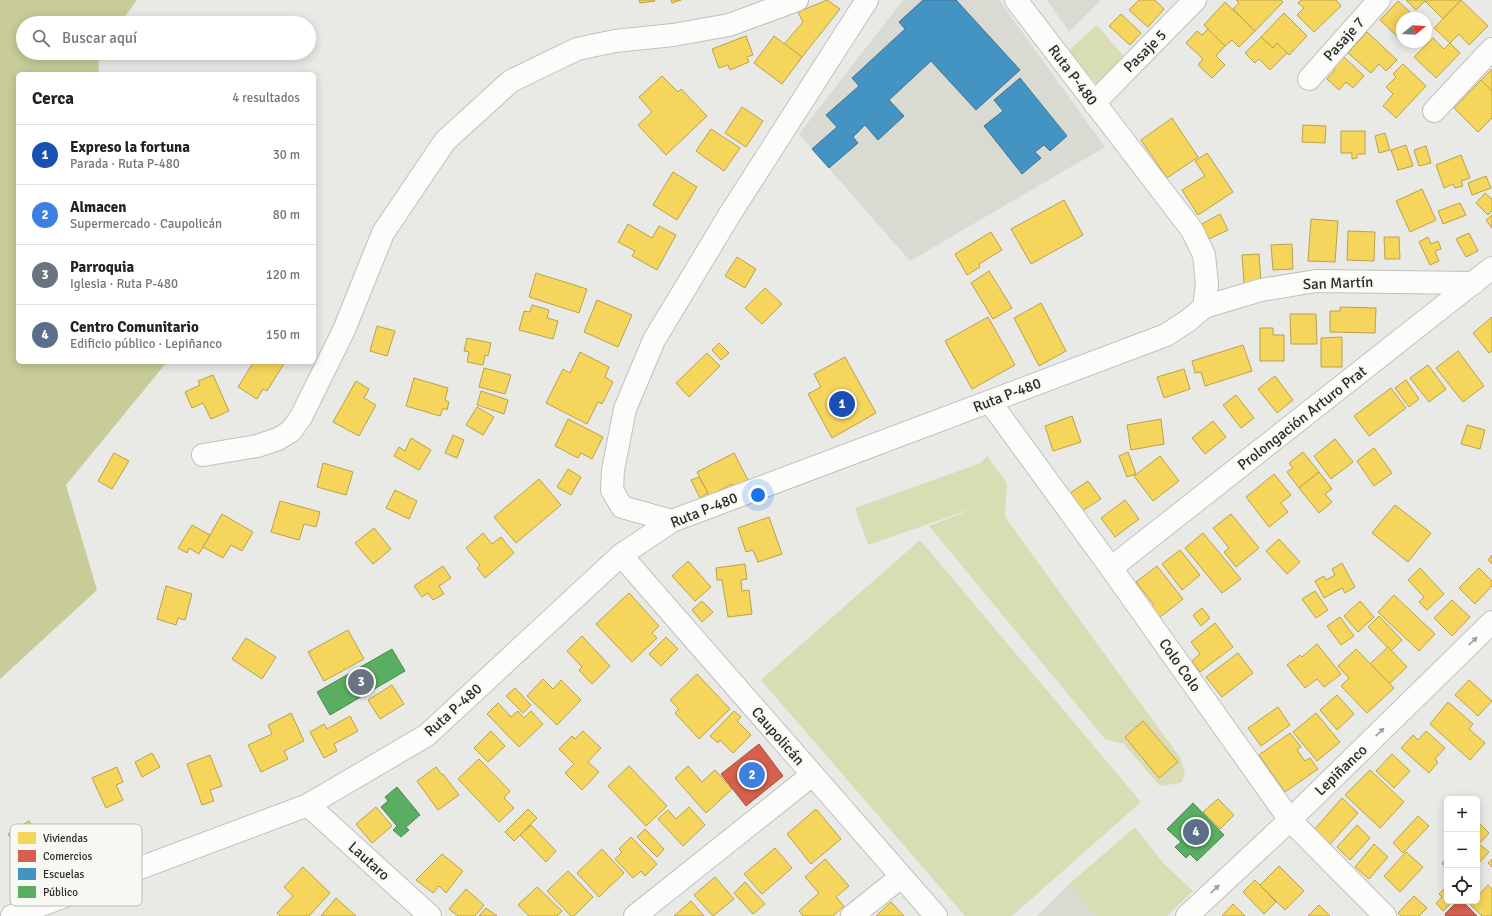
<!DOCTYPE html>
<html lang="es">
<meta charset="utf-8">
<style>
:root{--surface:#fff;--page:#f2f2f2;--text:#222;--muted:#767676;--line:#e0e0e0;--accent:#6e6e6b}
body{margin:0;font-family:Signika,sans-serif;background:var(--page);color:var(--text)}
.controls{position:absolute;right:12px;bottom:12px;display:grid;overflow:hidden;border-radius:6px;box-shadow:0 2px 10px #0003}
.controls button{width:36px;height:36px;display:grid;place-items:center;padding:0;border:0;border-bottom:1px solid var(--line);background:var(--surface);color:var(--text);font:20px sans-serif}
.compass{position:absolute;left:1396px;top:12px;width:36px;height:36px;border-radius:50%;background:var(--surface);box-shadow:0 2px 10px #0003;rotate:72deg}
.you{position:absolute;left:758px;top:495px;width:14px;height:14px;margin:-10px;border:3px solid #fff;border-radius:50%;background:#1a73e8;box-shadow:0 0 0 6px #1a73e833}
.badge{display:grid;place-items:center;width:26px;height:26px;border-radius:50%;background:var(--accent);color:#fff;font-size:13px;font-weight:700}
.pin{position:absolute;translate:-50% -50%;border:2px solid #fff;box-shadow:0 1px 4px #0006}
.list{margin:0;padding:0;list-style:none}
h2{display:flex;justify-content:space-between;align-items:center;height:52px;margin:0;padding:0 16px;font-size:17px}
h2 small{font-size:13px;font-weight:400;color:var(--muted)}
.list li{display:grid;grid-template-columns:26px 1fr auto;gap:12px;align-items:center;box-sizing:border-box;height:60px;padding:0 16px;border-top:1px solid var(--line)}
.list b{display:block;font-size:15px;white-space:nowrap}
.list p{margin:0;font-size:13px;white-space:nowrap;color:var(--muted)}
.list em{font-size:13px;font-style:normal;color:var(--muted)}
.icon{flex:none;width:22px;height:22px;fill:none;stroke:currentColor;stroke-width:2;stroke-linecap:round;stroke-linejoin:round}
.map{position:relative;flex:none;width:1492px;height:916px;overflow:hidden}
.search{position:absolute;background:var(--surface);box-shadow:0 2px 10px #0003;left:16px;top:16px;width:300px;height:44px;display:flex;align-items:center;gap:10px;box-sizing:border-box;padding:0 14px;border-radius:22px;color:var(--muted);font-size:15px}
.panel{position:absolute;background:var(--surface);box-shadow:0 2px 10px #0003;left:16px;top:72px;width:300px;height:292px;border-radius:6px}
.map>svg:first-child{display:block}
.built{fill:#d9dad2}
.green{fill:#d8ddb4}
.forest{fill:#c7cc99}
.homes{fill:#f6d55c;stroke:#b9a24d}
.shops{fill:#d6604d;stroke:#a35042}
.schools{fill:#4393c3;stroke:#3c7495}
.public{fill:#5aae61;stroke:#4c8750}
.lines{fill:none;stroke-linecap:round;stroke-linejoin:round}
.minor-casing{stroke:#c0c0be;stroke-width:24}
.minor{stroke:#fcfcfb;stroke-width:22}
.oneway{fill:#9e9e9c}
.labels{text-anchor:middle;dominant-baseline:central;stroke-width:4;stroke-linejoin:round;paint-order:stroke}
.street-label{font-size:15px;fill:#2b2b29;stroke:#f7f8f2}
.key{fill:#f7f8f2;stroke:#babab6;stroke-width:1}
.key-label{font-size:11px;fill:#2b2b29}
</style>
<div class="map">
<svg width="1492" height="916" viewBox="0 0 1492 916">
<rect width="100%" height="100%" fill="#e9e9e6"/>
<!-- built -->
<g class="built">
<path d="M903,0H999L1105,147L910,261L799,134Z"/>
<path d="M1047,0H1101L1069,32Z"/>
<path d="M1068,885L1097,916H1037Z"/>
</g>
<!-- green -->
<g class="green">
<path d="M1097,25L1130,64L1101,89L1068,51Z"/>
<path d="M987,456L1007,483L1005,517L1181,759L1185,774L1181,783L1160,786L1124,744L1105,739L929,526L980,506L868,545L855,508L981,463Z"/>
<path d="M920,540L1141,802L1012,916H965L761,680Z"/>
<path d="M1135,827L1164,864L1193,891L1167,916H1097L1068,885Z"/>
</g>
<!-- forest -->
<path class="forest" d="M0,0H137L120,23H23V53H98L99,74H18V362H167L66,485L97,590L0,679Z"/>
<!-- homes -->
<g class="homes">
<path d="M639,0H654L655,1L640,3Z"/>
<path d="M671,0H681L672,3Z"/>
<path d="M827,0L840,9L802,57L784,44L803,22L798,12Z"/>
<path d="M1139,0H1155L1164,9L1148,27L1129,10Z"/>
<path d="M1236,0H1281L1283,2L1255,31L1233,9L1239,3Z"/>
<path d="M1301,0H1336L1341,6L1314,32L1297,15L1304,8L1298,3Z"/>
<path d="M1406,0H1461L1443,19L1425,1L1416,10Z"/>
<path d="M1461,0L1488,26L1469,45L1459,34L1450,43L1434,28Z"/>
<path d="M1398,1L1416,18H1402V39L1401,40L1380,20Z"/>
<path d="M1225,2L1255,31L1239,47L1232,40L1225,46L1204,25Z"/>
<path d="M1284,13L1307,36L1289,55L1277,43L1273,48L1261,37Z"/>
<path d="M1121,14L1141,33L1130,45L1109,26Z"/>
<path d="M1208,29L1225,46L1216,56L1225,65L1212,78L1198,65L1203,59L1186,43L1197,31L1202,35Z"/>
<path d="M1367,32L1397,60L1386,71L1379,64L1371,73L1348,53Z"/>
<path d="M746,36L753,55L747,57L749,62L730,70L728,65L719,68L712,49Z"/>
<path d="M774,36L802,57L782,84L754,63Z"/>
<path d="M1261,37L1273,48L1277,43L1287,53L1270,70L1259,59L1255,63L1245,53Z"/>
<path d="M1433,38L1444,49L1450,43L1460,53L1436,78L1414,57Z"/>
<path d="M1342,55L1364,76L1353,88L1346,82L1339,90L1327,79L1335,70L1331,67Z"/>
<path d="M1403,64L1426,86L1396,118L1383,106L1393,94L1386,87L1396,77L1393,74Z"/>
<path d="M1492,69V91L1481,80Z"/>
<path d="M662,76L678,92L681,89L707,116L666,155L638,125L652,112L639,97Z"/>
<path d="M1481,80L1492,91V118L1478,132L1454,108Z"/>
<path d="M742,107L763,121L746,147L725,133Z"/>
<path d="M1172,118L1198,157L1167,178L1141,140Z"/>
<path d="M1303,125L1326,126L1325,143L1302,142Z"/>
<path d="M711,129L740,148L724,171L696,151Z"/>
<path d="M1341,131H1365V154H1357V158L1352,159V153H1341Z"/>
<path d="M1385,133L1390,150L1379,153L1375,136Z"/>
<path d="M1406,145L1413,166L1398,170L1391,150Z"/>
<path d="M1426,146L1431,163L1419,166L1414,150Z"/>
<path d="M1207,153L1233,192L1198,215L1182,190L1205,176L1195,161Z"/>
<path d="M1461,155L1470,178L1461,181L1463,186L1455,188L1453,184L1444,188L1436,165Z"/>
<path d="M673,172L697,187L677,220L653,205Z"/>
<path d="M1486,176L1491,188L1472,195L1468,183Z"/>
<path d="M1422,189L1436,220L1410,232L1396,201Z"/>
<path d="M1485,193L1492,199V211L1488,215L1476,203Z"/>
<path d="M1064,200L1083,235L1031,264L1011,229Z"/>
<path d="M1460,203L1466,215L1443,224L1438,211Z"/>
<path d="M1220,214L1228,230L1209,239L1202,224Z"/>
<path d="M1492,215V228L1486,220Z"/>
<path d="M1311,219L1338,221L1335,262L1308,261Z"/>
<path d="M628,224L652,238L659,226L676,235L657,270L632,256L635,251L618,242Z"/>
<path d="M1348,231L1375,232L1374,261L1347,260Z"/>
<path d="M991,232L1002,250L979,264L980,267L967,275L955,254Z"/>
<path d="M1469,233L1478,251L1466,257L1456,239Z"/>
<path d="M1384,237H1399L1400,259H1385Z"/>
<path d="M1428,237L1431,244L1438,241L1441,249L1435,251L1439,261L1430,265L1419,242Z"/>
<path d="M1292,244L1293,269L1273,270L1271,245Z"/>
<path d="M1259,254L1261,282L1244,283L1242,255Z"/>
<path d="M737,257L756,269L745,288L725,276Z"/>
<path d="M989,271L1012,308L993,319L971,283Z"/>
<path d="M536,273L587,289L579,313L529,297Z"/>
<path d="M765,288L782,304L762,324L745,308Z"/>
<path d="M597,300L632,315L618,347L584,332Z"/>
<path d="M1041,303L1066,351L1039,366L1014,318Z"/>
<path d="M532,305L549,310L547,318L558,321L553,339L519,330L524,311L530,312Z"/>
<path d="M1340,307L1376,308L1375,333L1330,332V311H1340Z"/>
<path d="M1290,314H1316L1317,344H1291Z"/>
<path d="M988,317L1015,365L972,389L945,341Z"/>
<path d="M1492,317V351L1489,353L1473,333Z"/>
<path d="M377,326L395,331L387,356L370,351Z"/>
<path d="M1260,328H1273V335H1284V361H1260Z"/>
<path d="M1342,337V367H1321V338Z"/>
<path d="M467,338L491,343L488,356L485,355L483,365L467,362L469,352L464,351Z"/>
<path d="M719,343L729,353L721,360L712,350Z"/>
<path d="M1243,345L1252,371L1205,386L1201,372L1195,373L1192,361Z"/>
<path d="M1458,351L1484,386L1463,402L1436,368Z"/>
<path d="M580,352L609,367L605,377L613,382L602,404L598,402L587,424L546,403L563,369L570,373Z"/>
<path d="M707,353L720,366L689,397L676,383Z"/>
<path d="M845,357L876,413L832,438L808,394L821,387L814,374Z"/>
<path d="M251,362H285L267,391L263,389L257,399L238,387L253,363Z"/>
<path d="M1428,365L1446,389L1429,402L1410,378Z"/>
<path d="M484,368L511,375L505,394L479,387Z"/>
<path d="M1184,369L1190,389L1164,398L1157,377Z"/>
<path d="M213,375L229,411L211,419L203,403L192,408L185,392L200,385L198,381Z"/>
<path d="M1275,376L1293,400L1277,413L1258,389Z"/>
<path d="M414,378L448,388L445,400L449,402L447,410L443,408L440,416L406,406Z"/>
<path d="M1406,380L1419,399L1409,407L1395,388Z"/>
<path d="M356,381L369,389L364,398L376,405L359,436L333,422Z"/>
<path d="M1391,388L1406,408L1369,436L1354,416Z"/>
<path d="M481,391L508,400L504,414L477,405Z"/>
<path d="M1236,395L1254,418L1241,428L1223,405Z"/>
<path d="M477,407L494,417L483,435L466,425Z"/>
<path d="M1072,416L1081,442L1053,451L1045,426Z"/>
<path d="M568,419L603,437L592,459L581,453L578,458L555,446Z"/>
<path d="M1161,419L1164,444L1131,450L1127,425Z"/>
<path d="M1213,421L1226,437L1205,454L1192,438Z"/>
<path d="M1467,425L1485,430L1480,449L1461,444Z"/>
<path d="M453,435L464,440L457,458L445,453Z"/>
<path d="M411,438L431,450L419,470L394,456L399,447L405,451Z"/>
<path d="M1335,439L1353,462L1331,479L1314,456Z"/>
<path d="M1374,448L1392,473L1374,486L1357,461Z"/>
<path d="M1128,452L1136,474L1127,477L1119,456Z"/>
<path d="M1303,452L1319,472L1299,488L1287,472L1293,468L1289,463Z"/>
<path d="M114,453L129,461L112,489L98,481Z"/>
<path d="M734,453L748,480L733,488L732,484L709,496L697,472Z"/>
<path d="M1160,456L1179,481L1153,501L1134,476Z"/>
<path d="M323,463L353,472L346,495L317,487Z"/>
<path d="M568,469L581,477L571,495L557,487Z"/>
<path d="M1319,472L1332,489L1325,494L1332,502L1319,513L1299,488Z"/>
<path d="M1274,474L1291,495L1281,503L1288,512L1269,527L1246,497Z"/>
<path d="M699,477L708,493L700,498L691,480Z"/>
<path d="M539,479L561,505L516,543L494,517Z"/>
<path d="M1088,481L1101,499L1082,511L1070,493Z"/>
<path d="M395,490L417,501L409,519L386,508Z"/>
<path d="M1125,500L1139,519L1115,537L1101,518Z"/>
<path d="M280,501L320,512L316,527L304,524L299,540L271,532Z"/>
<path d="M1395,505L1431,533L1408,562L1372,533Z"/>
<path d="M222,514L253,532L242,551L231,545L223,558L203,547Z"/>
<path d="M1231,514L1259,548L1236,567L1224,552L1229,548L1213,528Z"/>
<path d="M769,517L782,554L758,562L753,550L746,552L738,528Z"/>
<path d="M192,525L210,535L199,554L189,548L187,553L178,548Z"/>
<path d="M374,528L391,549L373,564L355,543Z"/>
<path d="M483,533L492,544L501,537L514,553L485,578L477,568L480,565L466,548Z"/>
<path d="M1203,533L1241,579L1222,593L1185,548Z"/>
<path d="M1279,539L1300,562L1287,574L1266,551Z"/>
<path d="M1180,550L1200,575L1182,590L1162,564Z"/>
<path d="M1492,555V564L1488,560Z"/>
<path d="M688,561L711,587L695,601L672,576Z"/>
<path d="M1342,563L1355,587L1345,593L1342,588L1324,598L1315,581L1324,576L1326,580L1335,575L1332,569Z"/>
<path d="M745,564L747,579L741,580L742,591L749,590L752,614L728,617L722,580H717L716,568Z"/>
<path d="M443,566L451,578L439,586L444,594L433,600L428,593L422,597L414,586Z"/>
<path d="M1157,566L1183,599L1159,618L1151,607L1154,605L1136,582Z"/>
<path d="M1420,568L1444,594L1427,610L1419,602L1424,597L1408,580Z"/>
<path d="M1479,568L1492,581V586L1475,604L1459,588Z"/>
<path d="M166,586L192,594L185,620L178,618L176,625L157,619Z"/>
<path d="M1315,591L1328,610L1316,618L1302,599Z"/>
<path d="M629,593L659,626L652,633L657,638L632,662L596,624Z"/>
<path d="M1394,595L1435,634L1419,651L1378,612Z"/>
<path d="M1452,600L1470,617L1452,636L1434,618Z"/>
<path d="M702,601L713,612L702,622L692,610Z"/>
<path d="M1360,601L1374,617L1358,632L1344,616Z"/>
<path d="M1202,608L1210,618L1201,626L1193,615Z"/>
<path d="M1379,616L1402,640L1391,651L1368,627Z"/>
<path d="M1340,617L1354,636L1341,645L1327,626Z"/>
<path d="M1215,623L1233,647L1200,672L1192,661L1200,654L1191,642Z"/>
<path d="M348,630L364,659L324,681L308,652Z"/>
<path d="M582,636L610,666L592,684L579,670L582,667L567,651Z"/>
<path d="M666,637L678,649L661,666L649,654Z"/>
<path d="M246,638L276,657L262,679L232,659Z"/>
<path d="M1317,644L1341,674L1324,687L1317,679L1305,688L1287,665L1300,655L1302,657Z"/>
<path d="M1388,647L1407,667L1389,684L1370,664Z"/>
<path d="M1356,649L1394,688L1367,713L1341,686L1349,678L1338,666Z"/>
<path d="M1238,653L1253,673L1222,697L1206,677Z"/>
<path d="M697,674L730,709L699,739L675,713L679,709L670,700Z"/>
<path d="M543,679L553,689L561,680L581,700L557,725L527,696Z"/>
<path d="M1469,680L1492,701L1478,716L1455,695Z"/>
<path d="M392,685L404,704L380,719L368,700Z"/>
<path d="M515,688L531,705L523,713L506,696Z"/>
<path d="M1337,695L1354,714L1337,730L1320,710Z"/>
<path d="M1448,702L1473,724L1469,729L1485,743L1470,760L1430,724Z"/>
<path d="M498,703L511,717L518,711L524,718L531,711L543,724L519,747L487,714Z"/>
<path d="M1278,707L1290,725L1261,746L1248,728Z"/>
<path d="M734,711L741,717L737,721L751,735L733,753L720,740L718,743L710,736Z"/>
<path d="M291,713L304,741L284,751L288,759L261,772L248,745L272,734L268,725Z"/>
<path d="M1316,713L1340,742L1317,761L1293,732Z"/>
<path d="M350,716L358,731L334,744L337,751L324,758L310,732L324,724L327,729Z"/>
<path d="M1143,721L1178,762L1159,778L1125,737Z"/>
<path d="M491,731L505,746L488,762L474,748Z"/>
<path d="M583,731L601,748L588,762L599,772L582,790L565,773L574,764L559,749L572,736L575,739Z"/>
<path d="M1426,731L1445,748L1435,759L1438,762L1429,773L1401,748L1413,735L1418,740Z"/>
<path d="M1290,733L1301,747L1297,750L1305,761L1310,758L1318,769L1285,792L1259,755Z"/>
<path d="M152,753L160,767L142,777L135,762Z"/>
<path d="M1392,754L1410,771L1394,788L1376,771Z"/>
<path d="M210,755L222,786L210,790L214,801L202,805L187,764Z"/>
<path d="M479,759L510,791L504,798L514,808L499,822L458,779Z"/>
<path d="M629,766L667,806L646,826L608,786Z"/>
<path d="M688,766L702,782L715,770L732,789L706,813L675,778Z"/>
<path d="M117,767L123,782L116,785L123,800L106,808L92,778Z"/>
<path d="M436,767L442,775L443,774L459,795L438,810L417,781Z"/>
<path d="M1370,770L1404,802L1380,828L1345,795Z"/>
<path d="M1342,798L1358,813L1330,844L1314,830Z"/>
<path d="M1218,799L1234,815L1220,829L1203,812Z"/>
<path d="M376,807L392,826L372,843L356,824Z"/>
<path d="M689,807L705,825L683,846L658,819L668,810L676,819Z"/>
<path d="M528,809L537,818L514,841L505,832Z"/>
<path d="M816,809L841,839L811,864L787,834Z"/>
<path d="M1418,816L1429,826L1403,853L1393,843Z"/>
<path d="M29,821L43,844L22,857L8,834Z"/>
<path d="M1477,821L1489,833L1479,844L1489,852L1478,864Z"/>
<path d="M531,825L556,851L546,862L520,835Z"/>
<path d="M1357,825L1370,838L1350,860L1337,847Z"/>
<path d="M645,829L664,849L657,857L637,837Z"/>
<path d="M631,837L657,864L645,876L641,871L633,878L615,859L622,852L619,849Z"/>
<path d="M1374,844L1388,857L1369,879L1355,867Z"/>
<path d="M775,848L792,868L762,894L744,874Z"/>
<path d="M602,849L624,873L599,897L577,873Z"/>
<path d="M1406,852L1423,867L1400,892L1384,876Z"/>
<path d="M442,854L463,871L446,893L439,886L433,893L416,880Z"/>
<path d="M1447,858V869L1442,863Z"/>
<path d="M825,859L849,886L836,897L844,906L833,916H803L799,911L819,893L805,877Z"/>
<path d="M1492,859V867L1488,863Z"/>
<path d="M1279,866L1304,891L1285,910L1260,885Z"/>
<path d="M303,867L330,893L309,916H280L277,913L293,896L284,887Z"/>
<path d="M568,871L593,897L574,916H571L547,891Z"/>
<path d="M715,877L734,899L713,916L694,895Z"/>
<path d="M1255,880L1276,902L1264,914L1243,892Z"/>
<path d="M745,882L765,904L753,914L734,893Z"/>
<path d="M1488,885L1492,889V916H1482L1470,904L1473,901H1477V897Z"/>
<path d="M537,887L562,911L557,916H529L518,905Z"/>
<path d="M1446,887L1447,888V901H1453L1443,911L1436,903L1442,897L1439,894Z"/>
<path d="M466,889L484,905L475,916H458L449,909Z"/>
<path d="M1414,896L1427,908L1419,916H1401L1398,913Z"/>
<path d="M336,898L356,916H321Z"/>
<path d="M691,901L704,916H674Z"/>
<path d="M891,902L904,916H876Z"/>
<path d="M1233,904L1245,916H1222Z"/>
<path d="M1319,905L1330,916H1308Z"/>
<path d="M486,908L497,916H479Z"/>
</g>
<!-- shops -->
<g class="shops">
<path d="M759,744L783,776L746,806L721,774Z"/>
<path d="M1458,901H1462L1477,916H1446L1445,914Z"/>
</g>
<!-- schools -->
<g class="schools">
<path d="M923,0H956L1020,70L976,110L931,61L889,100L904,116L878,140L865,125L853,137L858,143L829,168L812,149L837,127L826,115L859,86L852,78L905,29L899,22Z"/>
<path d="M1020,78L1067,136L1050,151L1044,145L1035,152L1041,158L1022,174L984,126L1003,111L994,100Z"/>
</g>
<!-- public -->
<g class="public">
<path d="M392,649L405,671L330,715L317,692Z"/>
<path d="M397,787L420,815L406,827L409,830L401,837L393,830L397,826L381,807L388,801L385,797Z"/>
<path d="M1193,803L1224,835L1197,861L1190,854L1186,858L1175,847L1181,842L1167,829Z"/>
</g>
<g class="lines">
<defs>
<g id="minor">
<path d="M1309,79L1379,0"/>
<path d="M1094,103L1195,0"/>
<path d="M1434,111L1492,49"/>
<path d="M1204,307L1261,290L1316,281L1474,283"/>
<path d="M990,402L1111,568L1290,820L1385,916"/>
<path d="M203,455L257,446L278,439L291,431L301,417L344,330L383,233L445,141L511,81L577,49L615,41L673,35L729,25L797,0"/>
<path d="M672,521L622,507L612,490L613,470L625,409L654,340L730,214L867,0"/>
<path d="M621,555L936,916"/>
<path d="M1111,568L1492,268"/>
<path d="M308,805L430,916"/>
<path d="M12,916L308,805L427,735L621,555L672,521L1166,335L1189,320L1204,307L1207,284L1204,255L1192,230L1016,0"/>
<path d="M635,916L812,775"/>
<path d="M852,916L901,877"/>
<path d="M1187,916L1290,820L1492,622"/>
</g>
</defs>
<!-- minor casing -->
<use href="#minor" class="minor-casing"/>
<!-- minor -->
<use href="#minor" class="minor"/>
</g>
<!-- one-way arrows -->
<defs><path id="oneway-solid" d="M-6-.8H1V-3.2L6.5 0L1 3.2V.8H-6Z"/></defs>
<g class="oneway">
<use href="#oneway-solid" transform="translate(1473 641) rotate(-44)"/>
<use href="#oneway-solid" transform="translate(1380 732) rotate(-44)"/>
<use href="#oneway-solid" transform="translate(1215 889) rotate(-43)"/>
</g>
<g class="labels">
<!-- street labels -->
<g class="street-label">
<text transform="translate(1344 39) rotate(-48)">Pasaje 7</text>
<text transform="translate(1145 51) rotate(-45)">Pasaje 5</text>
<text transform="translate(1073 75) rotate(53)">Ruta P-480</text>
<text transform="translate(1338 283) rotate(-2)">San Martín</text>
<text transform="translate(1007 395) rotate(-21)">Ruta P-480</text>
<text transform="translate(1302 418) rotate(-38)">Prolongación Arturo Prat</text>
<text transform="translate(704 510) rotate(-22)">Ruta P-480</text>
<text transform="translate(1180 665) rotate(55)">Colo Colo</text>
<text transform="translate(453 710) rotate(-42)">Ruta P-480</text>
<text transform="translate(778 736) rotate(49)">Caupolicán</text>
<text transform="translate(1341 770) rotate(-44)">Lepiñanco</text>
<text transform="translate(369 861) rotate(42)">Lautaro</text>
</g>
</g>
<!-- legend -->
<rect x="10" y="824" width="132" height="82" rx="6" class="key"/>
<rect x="18" y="832" width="18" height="12" fill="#f6d55c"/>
<rect x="18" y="850" width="18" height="12" fill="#d6604d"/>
<rect x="18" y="868" width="18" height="12" fill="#4393c3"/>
<rect x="18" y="886" width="18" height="12" fill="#5aae61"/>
<g class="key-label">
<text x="43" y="842">Viviendas</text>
<text x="43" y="860">Comercios</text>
<text x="43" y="878">Escuelas</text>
<text x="43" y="896">Público</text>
</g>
</svg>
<div class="controls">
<button>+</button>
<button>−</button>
<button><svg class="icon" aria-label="locate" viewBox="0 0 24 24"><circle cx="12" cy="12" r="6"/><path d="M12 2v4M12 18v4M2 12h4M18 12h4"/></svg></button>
</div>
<svg class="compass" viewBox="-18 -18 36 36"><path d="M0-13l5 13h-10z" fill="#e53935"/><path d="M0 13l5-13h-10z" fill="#767676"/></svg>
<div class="you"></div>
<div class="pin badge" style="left:842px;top:404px;background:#1a4fb4">1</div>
<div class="pin badge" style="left:752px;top:775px;background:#3f7fe0">2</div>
<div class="pin badge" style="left:361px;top:682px;background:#6b7280">3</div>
<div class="pin badge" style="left:1196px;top:832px;background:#5c6f8a">4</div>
<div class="search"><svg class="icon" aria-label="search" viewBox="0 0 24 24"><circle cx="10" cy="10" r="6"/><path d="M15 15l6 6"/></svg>Buscar aquí</div>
<section class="panel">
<h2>Cerca<small>4 resultados</small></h2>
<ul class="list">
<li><span class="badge" style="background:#1a4fb4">1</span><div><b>Expreso la fortuna</b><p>Parada · Ruta P-480</p></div><em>30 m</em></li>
<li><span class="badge" style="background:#3f7fe0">2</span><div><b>Almacen</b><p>Supermercado · Caupolicán</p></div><em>80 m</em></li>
<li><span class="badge" style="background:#6b7280">3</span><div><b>Parroquia</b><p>Iglesia · Ruta P-480</p></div><em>120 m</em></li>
<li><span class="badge" style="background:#5c6f8a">4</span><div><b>Centro Comunitario</b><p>Edificio público · Lepiñanco</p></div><em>150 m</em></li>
</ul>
</section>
</div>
